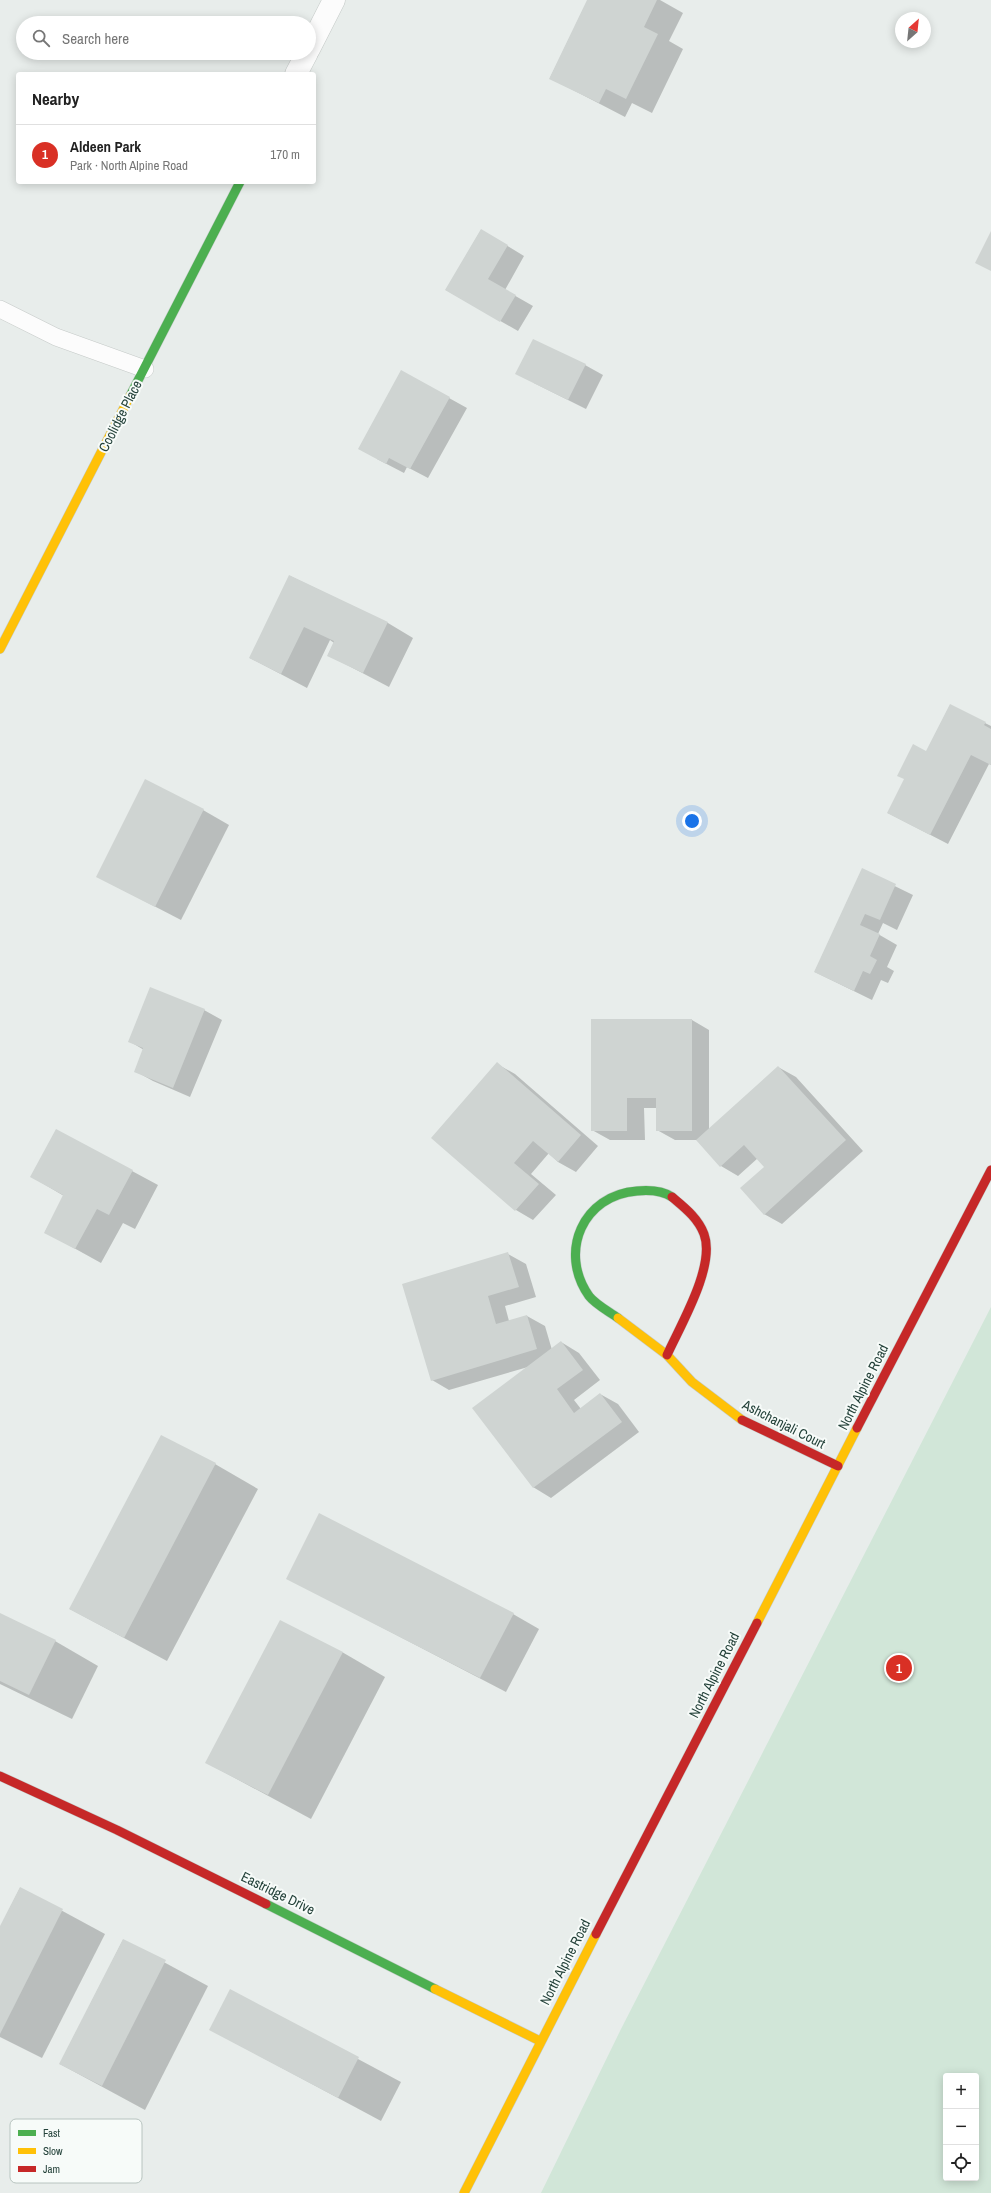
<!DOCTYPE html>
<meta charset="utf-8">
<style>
:root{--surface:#fff;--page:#f2f2f2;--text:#222;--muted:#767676;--line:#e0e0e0;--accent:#d93025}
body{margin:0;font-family:"Archivo Narrow",sans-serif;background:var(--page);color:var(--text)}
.controls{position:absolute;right:12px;bottom:12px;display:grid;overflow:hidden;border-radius:4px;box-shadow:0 2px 10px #0003}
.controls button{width:36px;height:36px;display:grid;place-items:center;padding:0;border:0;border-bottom:1px solid var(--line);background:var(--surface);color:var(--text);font:20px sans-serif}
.compass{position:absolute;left:895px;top:12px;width:36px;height:36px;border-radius:50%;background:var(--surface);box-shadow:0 2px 10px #0003;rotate:27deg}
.you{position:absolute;left:692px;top:821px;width:14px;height:14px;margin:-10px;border:3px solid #fff;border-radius:50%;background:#1a73e8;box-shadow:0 0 0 6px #1a73e833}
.badge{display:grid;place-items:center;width:26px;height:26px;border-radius:50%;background:var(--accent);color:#fff;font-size:13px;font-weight:700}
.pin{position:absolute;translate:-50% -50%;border:2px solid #fff;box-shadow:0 1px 4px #0006}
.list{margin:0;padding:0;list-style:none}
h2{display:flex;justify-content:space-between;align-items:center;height:52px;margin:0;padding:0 16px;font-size:17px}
h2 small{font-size:13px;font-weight:400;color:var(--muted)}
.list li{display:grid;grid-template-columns:26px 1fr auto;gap:12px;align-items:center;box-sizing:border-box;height:60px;padding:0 16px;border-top:1px solid var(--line)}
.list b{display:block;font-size:15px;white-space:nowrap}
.list p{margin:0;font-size:13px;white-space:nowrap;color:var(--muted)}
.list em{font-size:13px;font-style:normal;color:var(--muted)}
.icon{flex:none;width:22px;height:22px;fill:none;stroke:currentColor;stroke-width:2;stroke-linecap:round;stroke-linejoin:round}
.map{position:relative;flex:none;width:991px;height:2193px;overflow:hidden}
.search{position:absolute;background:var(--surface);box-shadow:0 2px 10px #0003;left:16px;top:16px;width:300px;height:44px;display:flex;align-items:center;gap:10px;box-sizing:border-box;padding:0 14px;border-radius:22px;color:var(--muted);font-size:15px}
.panel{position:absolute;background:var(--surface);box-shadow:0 2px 10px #0003;left:16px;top:72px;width:300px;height:112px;border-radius:4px}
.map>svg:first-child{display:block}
.green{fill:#d1e6d8;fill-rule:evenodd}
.shadow{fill:#0003}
.building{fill:#cfd4d2}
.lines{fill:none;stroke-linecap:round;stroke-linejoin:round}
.lane-casing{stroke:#c5cac8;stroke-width:18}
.street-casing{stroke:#c5cac8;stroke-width:23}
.fast-casing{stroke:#c3cbc8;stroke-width:10}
.slow-casing{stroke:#c3cbc8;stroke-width:10}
.jam-casing{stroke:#c3cbc8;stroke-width:10}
.lane{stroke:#fcfcfc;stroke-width:17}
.street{stroke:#fcfcfc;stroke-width:22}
.fast{stroke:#4caf50;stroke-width:9}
.slow{stroke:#ffc107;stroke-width:9}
.jam{stroke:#c62828;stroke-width:9}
.labels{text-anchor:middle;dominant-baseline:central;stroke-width:4;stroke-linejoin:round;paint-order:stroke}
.street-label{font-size:14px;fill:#24423a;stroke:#f7fbf9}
.key{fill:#f7fbf9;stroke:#b8c4c0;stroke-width:1}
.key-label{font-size:11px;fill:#24423a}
</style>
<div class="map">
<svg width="991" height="2193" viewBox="0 0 991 2193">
<rect width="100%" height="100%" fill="#e8edeb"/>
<!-- green -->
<path class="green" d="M991,1307V2193H541L621,2029ZM946,2076H976V2178H946Z"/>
<!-- shadow -->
<g class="shadow">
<path d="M588,0H660L683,13L669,41L683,49L652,113L632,103L625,117L550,78Z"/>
<path d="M481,230L524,256L505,290L533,306L518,331L446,290Z"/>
<path d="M585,365L603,375L586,409L534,383Z"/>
<path d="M449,398L467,408L428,478L407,467L404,473L377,459Z"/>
<path d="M290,576L388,623L413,638L389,687L328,655L334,643L330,640L307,688L250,658Z"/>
<path d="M985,723L991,726V765L989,764L948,844L888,813Z"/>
<path d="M203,810L229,825L181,920L98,877Z"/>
<path d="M862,870L913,895L897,930L883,923L878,934L897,945L887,967L894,971L888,983L881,980L872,1000L815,972Z"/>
<path d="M204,1010L222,1020L190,1097L153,1081L135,1071L144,1050L129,1041Z"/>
<path d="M692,1020L709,1030V1130L778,1067L796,1077L863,1151L782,1224L764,1214L765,1167L758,1158L738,1176L721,1166L697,1140H675L657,1130V1108H644L645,1140H610L592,1130Z"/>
<path d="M497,1064L515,1074L598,1146L576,1172L558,1162L549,1153L531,1174L556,1195L533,1220L516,1210Z"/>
<path d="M132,1171L158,1185L135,1229L123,1223L101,1263L45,1232L64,1196L32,1177Z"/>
<path d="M508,1254L526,1264L536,1297L505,1306L509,1321L527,1316L545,1326L552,1350L561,1342L579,1353L600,1380L574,1400L581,1409L600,1394L618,1404L639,1432L551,1498L533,1487L528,1367L449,1390L432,1380Z"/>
<path d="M215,1464L258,1489L167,1661L70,1609Z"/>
<path d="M287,1578L513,1614L539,1629L506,1692Z"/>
<path d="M0,1614L55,1641L98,1666L72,1719L0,1684Z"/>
<path d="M342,1652L385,1677L311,1819L207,1763Z"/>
<path d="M20,1888L105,1934L42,2058L0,2037V1928Z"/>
<path d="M123,1940L208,1986L145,2110L60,2064Z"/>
<path d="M231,1991L401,2082L381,2121L211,2030Z"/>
</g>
<!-- building -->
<g class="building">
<path d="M587,0H657L644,27L658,34L626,99L606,89L599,103L549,79Z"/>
<path d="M481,229L508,245L488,279L516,295L500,322L445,290Z"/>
<path d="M991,231V271L975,263Z"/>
<path d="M533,339L586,364L568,400L515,374Z"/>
<path d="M401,370L450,397L410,469L389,458L386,464L358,449Z"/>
<path d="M289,575L388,622L363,673L327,656L334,641L304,627L281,674L249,658Z"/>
<path d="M950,704L986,722L984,725L991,729V765L971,755L930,835L887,813L904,779L897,776L913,744L926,751Z"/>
<path d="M145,779L204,809L155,907L96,877Z"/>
<path d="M862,868L896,884L880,920L865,914L860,925L880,934L870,956L877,960L870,974L863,971L854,991L814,972Z"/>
<path d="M150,987L205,1009L173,1088L134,1072L143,1048L128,1042Z"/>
<path d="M591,1019H692V1131H656V1098H627V1131H591Z"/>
<path d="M497,1062L581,1135L558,1162L533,1141L514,1163L539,1184L515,1211L431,1138Z"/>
<path d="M778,1066L846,1140L764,1215L740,1188L764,1167L744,1145L720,1167L696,1140Z"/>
<path d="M56,1129L133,1170L109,1215L97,1209L75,1249L44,1233L63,1195L30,1177Z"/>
<path d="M508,1252L519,1287L488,1296L496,1324L527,1315L537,1349L431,1381L402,1284Z"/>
<path d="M561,1341L583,1370L557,1389L574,1413L600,1393L622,1422L533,1488L472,1408Z"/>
<path d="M161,1435L216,1463L124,1638L69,1609Z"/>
<path d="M319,1513L514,1613L480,1678L286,1579Z"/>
<path d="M0,1613L56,1640L29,1695L0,1681Z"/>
<path d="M280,1620L343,1652L268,1795L205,1763Z"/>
<path d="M20,1887L63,1909L0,2034V1926Z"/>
<path d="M123,1939L166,1960L102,2086L59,2064Z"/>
<path d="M230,1989L359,2057L338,2098L209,2030Z"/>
</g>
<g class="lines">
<defs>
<path id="lane" d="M0,309L56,337L145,369"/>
<g id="street">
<path d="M309,49L334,0"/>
<path d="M296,74L307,53"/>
</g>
<g id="fast">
<path d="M130,396L240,182"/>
<path d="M618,1318C610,1312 596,1305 589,1296C558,1252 583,1195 637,1191C648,1190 663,1191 672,1197"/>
<path d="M266,1904L435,1989"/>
</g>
<g id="slow">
<path d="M0,649L130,396"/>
<path d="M618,1318L667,1355L692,1382L742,1420"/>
<path d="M757,1623L857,1428"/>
<path d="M435,1989L540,2041"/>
<path d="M464,2193L596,1934"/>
</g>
<g id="jam">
<path d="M667,1355C680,1326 716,1266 704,1234C698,1218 685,1208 672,1197"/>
<path d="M742,1420L838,1466"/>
<path d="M857,1428L991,1170"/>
<path d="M0,1776L117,1830L266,1904"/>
<path d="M596,1934L757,1623"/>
</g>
</defs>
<!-- lane casing -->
<use href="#lane" class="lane-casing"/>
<!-- street casing -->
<use href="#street" class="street-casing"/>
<!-- fast casing -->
<use href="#fast" class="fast-casing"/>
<!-- slow casing -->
<use href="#slow" class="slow-casing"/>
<!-- jam casing -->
<use href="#jam" class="jam-casing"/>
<!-- lane -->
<use href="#lane" class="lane"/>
<!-- street -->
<use href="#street" class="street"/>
<!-- fast -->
<use href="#fast" class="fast"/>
<!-- slow -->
<use href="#slow" class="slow"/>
<!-- jam -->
<use href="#jam" class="jam"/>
</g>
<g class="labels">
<!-- street labels -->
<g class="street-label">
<text transform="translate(120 416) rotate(-63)">Coolidge Place</text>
<text transform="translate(863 1387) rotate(-63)">North Alpine Road</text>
<text transform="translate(784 1424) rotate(27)">Ashchanjali Court</text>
<text transform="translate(714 1675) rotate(-63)">North Alpine Road</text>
<text transform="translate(278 1893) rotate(26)">Eastridge Drive</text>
<text transform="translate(565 1962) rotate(-63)">North Alpine Road</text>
</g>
</g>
<!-- legend -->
<rect x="10" y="2119" width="132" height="64" rx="6" class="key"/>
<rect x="18" y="2130" width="18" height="6" fill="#4caf50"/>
<rect x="18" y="2148" width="18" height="6" fill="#ffc107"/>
<rect x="18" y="2166" width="18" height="6" fill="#c62828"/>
<g class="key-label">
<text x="43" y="2137">Fast</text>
<text x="43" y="2155">Slow</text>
<text x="43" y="2173">Jam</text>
</g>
</svg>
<div class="controls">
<button>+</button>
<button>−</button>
<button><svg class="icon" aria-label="locate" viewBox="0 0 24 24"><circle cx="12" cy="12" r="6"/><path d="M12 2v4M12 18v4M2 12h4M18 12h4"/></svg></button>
</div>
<svg class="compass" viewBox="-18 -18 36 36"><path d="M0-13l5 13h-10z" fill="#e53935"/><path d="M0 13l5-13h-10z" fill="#767676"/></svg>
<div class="you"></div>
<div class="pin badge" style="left:899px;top:1668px">1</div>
<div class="search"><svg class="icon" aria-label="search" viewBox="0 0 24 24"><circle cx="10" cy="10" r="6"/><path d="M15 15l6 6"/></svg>Search here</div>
<section class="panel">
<h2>Nearby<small></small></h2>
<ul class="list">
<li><span class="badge">1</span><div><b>Aldeen Park</b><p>Park · North Alpine Road</p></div><em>170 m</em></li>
</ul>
</section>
</div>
